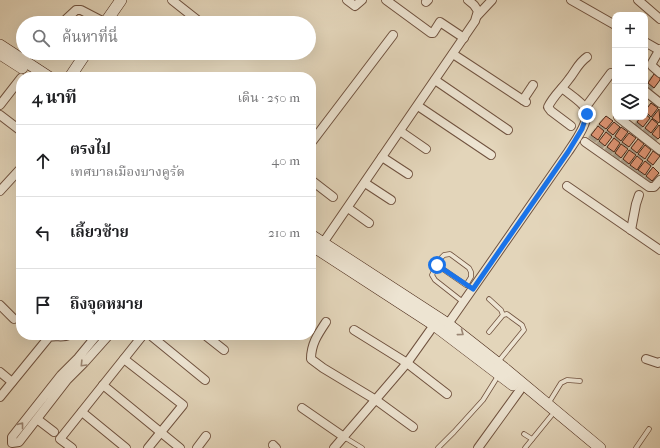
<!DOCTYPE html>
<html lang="th">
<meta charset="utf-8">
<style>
:root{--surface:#fff;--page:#f2f2f2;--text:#202124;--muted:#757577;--line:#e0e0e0}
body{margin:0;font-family:"IM FELL French Canon","Noto Serif Thai",serif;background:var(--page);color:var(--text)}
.controls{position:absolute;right:12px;top:12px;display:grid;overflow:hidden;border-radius:8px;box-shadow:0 4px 16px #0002}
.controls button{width:36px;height:36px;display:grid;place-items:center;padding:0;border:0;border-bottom:1px solid var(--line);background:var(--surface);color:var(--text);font:20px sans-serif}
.stop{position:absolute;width:12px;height:12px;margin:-9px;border:3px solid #1a73e8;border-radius:50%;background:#fff}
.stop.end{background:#1a73e8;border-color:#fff;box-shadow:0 1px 4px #0008}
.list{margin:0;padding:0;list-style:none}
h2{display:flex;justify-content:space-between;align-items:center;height:52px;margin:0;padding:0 16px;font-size:17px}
h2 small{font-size:13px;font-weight:400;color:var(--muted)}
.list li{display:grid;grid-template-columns:26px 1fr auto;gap:12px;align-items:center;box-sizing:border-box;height:72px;padding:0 16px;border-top:1px solid var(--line)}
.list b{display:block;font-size:15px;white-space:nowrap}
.list p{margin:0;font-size:13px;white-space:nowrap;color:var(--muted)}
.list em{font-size:13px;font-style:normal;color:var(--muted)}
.icon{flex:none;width:22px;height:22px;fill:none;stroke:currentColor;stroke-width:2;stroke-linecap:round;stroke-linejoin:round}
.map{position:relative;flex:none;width:660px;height:448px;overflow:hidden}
.search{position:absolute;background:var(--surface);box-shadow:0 4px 16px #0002;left:16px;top:16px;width:300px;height:44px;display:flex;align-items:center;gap:10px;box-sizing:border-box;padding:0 14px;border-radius:22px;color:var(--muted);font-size:15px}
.panel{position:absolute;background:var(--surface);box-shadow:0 4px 16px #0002;left:16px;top:72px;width:300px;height:268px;border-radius:16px}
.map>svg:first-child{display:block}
.building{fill:#dd9473;stroke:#492716;filter:url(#shadow)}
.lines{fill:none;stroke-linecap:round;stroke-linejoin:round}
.lane-casing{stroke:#70523f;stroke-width:5.5}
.street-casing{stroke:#70523f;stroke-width:10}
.secondary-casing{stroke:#492716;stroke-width:12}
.lane{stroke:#ede4d2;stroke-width:4}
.street{stroke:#ede4d2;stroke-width:8}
.secondary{stroke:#ede4d2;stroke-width:11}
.oneway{stroke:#9b8674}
.route{stroke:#1a73e8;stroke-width:5}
</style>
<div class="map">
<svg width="660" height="448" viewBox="0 0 660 448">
<defs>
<filter id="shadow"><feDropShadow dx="-2.5" dy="2.5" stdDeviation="0" flood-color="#0004"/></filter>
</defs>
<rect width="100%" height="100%" fill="#e3d5ba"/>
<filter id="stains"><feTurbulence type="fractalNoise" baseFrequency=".005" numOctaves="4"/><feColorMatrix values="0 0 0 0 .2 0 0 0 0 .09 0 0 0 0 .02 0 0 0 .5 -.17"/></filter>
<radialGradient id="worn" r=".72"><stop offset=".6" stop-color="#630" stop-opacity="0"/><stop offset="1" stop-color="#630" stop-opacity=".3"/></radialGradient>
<!-- building -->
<g class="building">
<path d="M654,74L660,78V80L654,88L648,83Z"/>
<path d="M651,103L658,108L651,117L645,111Z"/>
<path d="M659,109L660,121L659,123L652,118Z"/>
<path d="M645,114L650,118L643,127L637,122L641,117H645Z"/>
<path d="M606,116L613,121L606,129L599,124Z"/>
<path d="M652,119L658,124L651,133L645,128Z"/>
<path d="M614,122L620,127L613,135L607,130Z"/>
<path d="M659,125L660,126V137L658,139L652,134Z"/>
<path d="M598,126L604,131L598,140L591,135Z"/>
<path d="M621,127L628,132L621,141L615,136Z"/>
<path d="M606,132L612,137L605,146L599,141Z"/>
<path d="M629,133L636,138L629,147L622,142Z"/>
<path d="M614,138L620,143L614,152L607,147Z"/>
<path d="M638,139L644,144L637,153L631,148Z"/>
<path d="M621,144L628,149L621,158L615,153Z"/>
<path d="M645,145L651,150L645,159L638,154Z"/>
<path d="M629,150L636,155L629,164L623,159Z"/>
<path d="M653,151L660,156L653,165L647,160Z"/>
<path d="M637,156L643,161L637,170L630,165Z"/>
<path d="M645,161L651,166L645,175L638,170Z"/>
<path d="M653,167L659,173L652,181L646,176Z"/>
</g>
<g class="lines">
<defs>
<g id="lane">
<path d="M437,265L466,285L471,277V272L469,268L450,254L444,255C438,260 436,267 432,275L435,280L463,302"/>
<path d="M489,299L501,310L503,315"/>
<path d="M489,332L503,315L507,314L522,325L524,330L498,362"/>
<path d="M548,404L561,383L567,380L580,381"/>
<path d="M524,434L532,439"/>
<path d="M344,437L362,448"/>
<path d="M438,448L454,432L483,400L498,376"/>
<path d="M525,448L551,416"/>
<path d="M636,448L649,429"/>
</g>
<g id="street">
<path d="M172,0L201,23"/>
<path d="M347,0L355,6L362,0"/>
<path d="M386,0L431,33H433L440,22L464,38"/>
<path d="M571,0L615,25"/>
<path d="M638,0L660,19"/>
<path d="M426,2L428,0"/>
<path d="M477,16L492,0"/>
<path d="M62,23L76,10H81L106,23"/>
<path d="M645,42L659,50"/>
<path d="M660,49L652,63V66L660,73"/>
<path d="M453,54L526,102"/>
<path d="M435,80L508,130"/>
<path d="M645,91L660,103"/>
<path d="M523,100L533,85"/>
<path d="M0,105L21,78"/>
<path d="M418,106L491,155"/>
<path d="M585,108L611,73"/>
<path d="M0,115L21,131"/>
<path d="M618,117L660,150"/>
<path d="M571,126L551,111L548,107C553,96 562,89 569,79C575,72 578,63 587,57"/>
<path d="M400,131L426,149"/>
<path d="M585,142L649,187H654L660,180"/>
<path d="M311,143L393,35"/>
<path d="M382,157L408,174"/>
<path d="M311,180L333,197"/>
<path d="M365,183L391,200"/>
<path d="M567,186L660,250"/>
<path d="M0,191L21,168"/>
<path d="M348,208L369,223"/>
<path d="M631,230L636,204L639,195"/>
<path d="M323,243L475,21L478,11L474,5L468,0"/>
<path d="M0,305L14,319"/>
<path d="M326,322C318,334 311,344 311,359L323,368L376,400L413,427"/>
<path d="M448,324L568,152C574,143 591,120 586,109C581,101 569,94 562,88"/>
<path d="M354,330L407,363L447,394"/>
<path d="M97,335L78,358L61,375L12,437V443L19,442L67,380L84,363L109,335"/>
<path d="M150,335L205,380"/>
<path d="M205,335L224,350"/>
<path d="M124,359L183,405L148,448"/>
<path d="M646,359L658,363L660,362"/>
<path d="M0,372L12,382"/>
<path d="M103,385L180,448"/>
<path d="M0,397L49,337C56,335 63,338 69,335"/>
<path d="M302,408L344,437"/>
<path d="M82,412L126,448"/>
<path d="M37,419L54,432"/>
<path d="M273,445L276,448"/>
<path d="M72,448L60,439L143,335"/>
<path d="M197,448L206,436"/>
<path d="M334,448L407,363L434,325"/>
<path d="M478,448L520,390"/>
</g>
<g id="secondary">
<path d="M105,23L121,0"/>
<path d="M0,45L49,77"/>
<path d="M0,54L22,68"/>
<path d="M70,77L86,53"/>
<path d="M311,235L448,324L504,368L600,448"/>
<path d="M311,245L434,325L513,385"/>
</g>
</defs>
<!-- lane casing -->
<use href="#lane" class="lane-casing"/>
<!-- street casing -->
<use href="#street" class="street-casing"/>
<!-- secondary casing -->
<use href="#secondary" class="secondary-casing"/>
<!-- lane -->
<use href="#lane" class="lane"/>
<!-- street -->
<use href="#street" class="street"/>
<!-- secondary -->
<use href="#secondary" class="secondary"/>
</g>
<!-- one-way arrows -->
<defs><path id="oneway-chevron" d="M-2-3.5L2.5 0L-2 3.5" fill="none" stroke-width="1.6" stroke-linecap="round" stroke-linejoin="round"/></defs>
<g class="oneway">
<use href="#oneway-chevron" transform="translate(461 333) rotate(37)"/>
<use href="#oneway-chevron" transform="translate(83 364) rotate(134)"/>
<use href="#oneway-chevron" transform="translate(21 425) rotate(-52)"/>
</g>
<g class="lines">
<!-- route -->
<path class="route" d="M437,265L473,289L568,152L582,129L587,114"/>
</g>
<rect width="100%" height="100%" filter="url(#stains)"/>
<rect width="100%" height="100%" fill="url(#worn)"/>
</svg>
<div class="controls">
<button>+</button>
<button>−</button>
<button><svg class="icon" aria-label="layers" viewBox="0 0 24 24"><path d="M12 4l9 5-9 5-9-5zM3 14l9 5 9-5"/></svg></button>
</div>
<div class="stop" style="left:437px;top:265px"></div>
<div class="stop end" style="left:587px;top:114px"></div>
<div class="search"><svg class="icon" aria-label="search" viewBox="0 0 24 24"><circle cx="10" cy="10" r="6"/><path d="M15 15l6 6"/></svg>ค้นหาที่นี่</div>
<section class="panel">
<h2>4 นาที<small>เดิน · 250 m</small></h2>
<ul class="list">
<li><svg class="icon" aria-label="ahead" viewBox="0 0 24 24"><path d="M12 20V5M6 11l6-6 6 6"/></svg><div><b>ตรงไป</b><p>เทศบาลเมืองบางคูรัด</p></div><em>40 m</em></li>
<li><svg class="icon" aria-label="left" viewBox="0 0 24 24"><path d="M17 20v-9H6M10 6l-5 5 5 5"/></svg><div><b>เลี้ยวซ้าย</b></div><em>210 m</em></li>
<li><svg class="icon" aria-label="arrive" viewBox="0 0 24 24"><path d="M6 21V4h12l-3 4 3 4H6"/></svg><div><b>ถึงจุดหมาย</b></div></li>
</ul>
</section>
</div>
